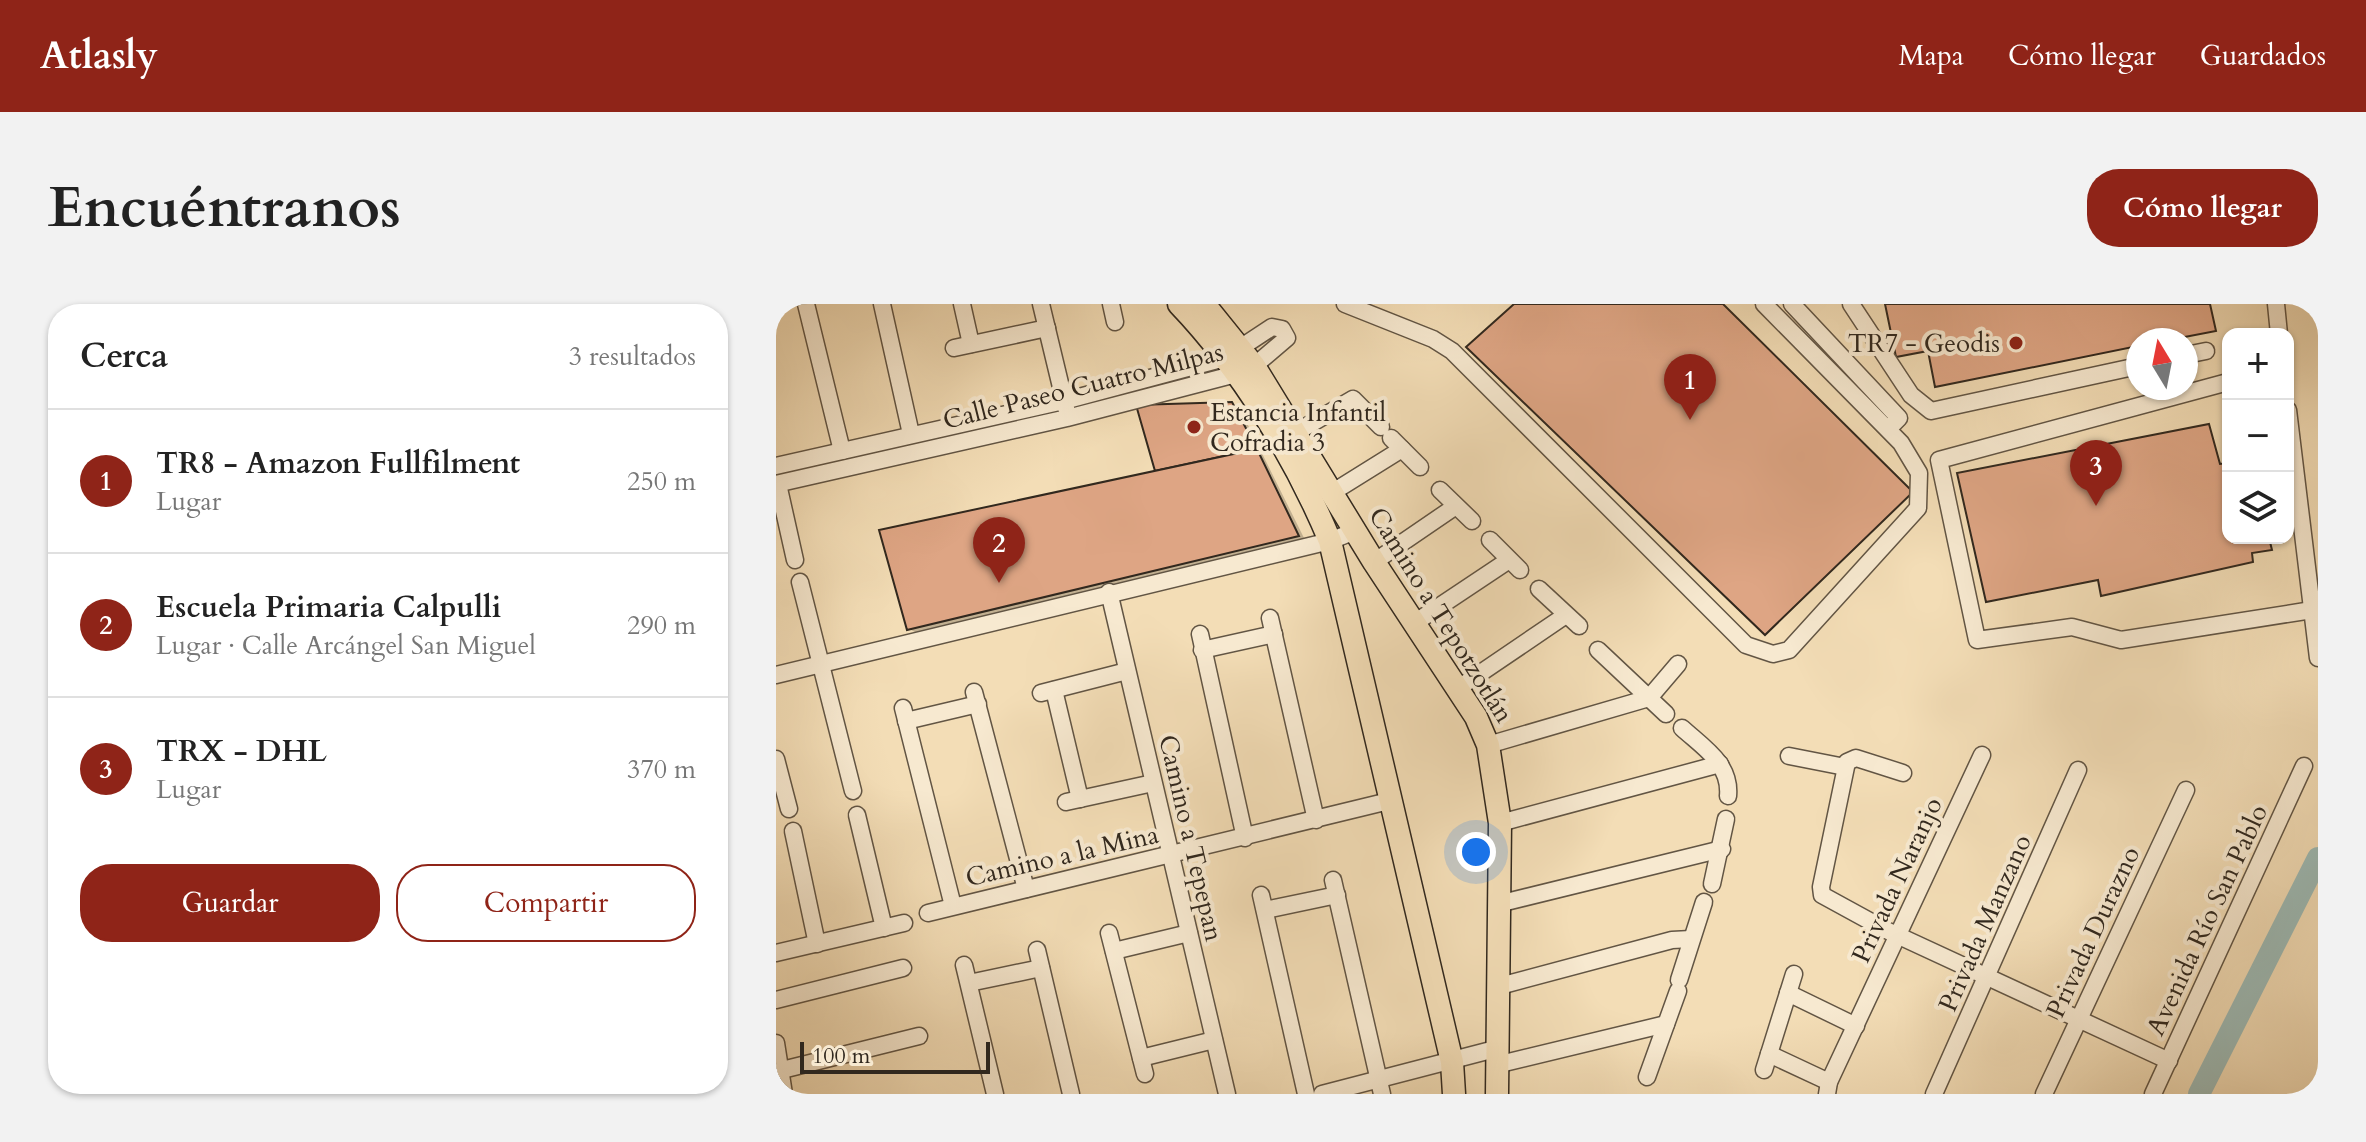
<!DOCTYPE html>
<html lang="es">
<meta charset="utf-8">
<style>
:root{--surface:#fff;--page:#f2f2f2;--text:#222;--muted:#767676;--line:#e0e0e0;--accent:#8f2418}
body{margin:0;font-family:Cardo,serif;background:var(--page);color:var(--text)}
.controls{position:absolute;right:24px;top:24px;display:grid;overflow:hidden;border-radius:16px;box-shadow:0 2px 6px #0004}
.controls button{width:72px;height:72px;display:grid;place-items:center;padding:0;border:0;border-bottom:2px solid var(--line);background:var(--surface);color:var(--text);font:40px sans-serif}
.compass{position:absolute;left:1350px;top:24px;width:72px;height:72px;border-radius:50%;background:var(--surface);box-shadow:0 2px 6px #0004;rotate:350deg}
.scale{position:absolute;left:24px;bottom:20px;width:190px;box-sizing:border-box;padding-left:8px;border:4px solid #31281e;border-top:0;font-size:22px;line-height:28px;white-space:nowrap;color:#31281e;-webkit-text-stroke:6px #f7e9d0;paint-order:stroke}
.you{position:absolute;left:700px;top:548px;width:28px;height:28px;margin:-20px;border:6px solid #fff;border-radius:50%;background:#1a73e8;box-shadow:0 0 0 12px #1a73e833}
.badge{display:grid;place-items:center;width:52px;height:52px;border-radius:50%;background:var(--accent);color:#fff;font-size:26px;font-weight:700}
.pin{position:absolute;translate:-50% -66px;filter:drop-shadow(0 2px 4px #0008)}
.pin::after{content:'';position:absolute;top:42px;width:28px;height:24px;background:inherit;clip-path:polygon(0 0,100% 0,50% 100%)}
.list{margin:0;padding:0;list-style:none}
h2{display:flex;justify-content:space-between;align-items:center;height:104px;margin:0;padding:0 32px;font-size:34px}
h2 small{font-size:26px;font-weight:400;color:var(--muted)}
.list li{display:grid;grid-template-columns:52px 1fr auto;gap:24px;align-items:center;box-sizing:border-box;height:144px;padding:0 32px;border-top:2px solid var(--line)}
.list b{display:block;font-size:30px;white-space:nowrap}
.list p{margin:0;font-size:26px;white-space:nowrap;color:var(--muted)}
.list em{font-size:26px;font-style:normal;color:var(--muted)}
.actions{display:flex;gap:16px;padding:24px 32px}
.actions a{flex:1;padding:18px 0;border:2px solid var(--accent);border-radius:32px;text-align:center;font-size:28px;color:var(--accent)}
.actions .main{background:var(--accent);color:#fff}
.icon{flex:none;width:44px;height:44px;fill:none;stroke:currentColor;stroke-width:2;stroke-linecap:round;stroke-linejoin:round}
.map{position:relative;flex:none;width:1542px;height:790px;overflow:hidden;border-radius:32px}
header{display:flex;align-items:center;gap:48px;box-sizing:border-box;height:112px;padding:0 40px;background:var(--accent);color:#fff}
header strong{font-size:38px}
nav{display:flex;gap:44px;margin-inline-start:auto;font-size:28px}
.intro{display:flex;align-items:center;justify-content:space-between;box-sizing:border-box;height:192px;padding:0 48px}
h1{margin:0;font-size:56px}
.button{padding:20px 36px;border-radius:32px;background:var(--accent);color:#fff;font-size:28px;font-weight:700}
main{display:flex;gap:48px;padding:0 48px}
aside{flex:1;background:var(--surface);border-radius:32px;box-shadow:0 2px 6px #0004}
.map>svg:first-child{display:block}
.shadow{fill:#0003}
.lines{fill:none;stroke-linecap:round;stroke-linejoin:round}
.river{stroke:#9dbab5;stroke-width:22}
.building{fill:#dea584;stroke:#31281e;stroke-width:2}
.minor-casing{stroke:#625544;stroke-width:19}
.major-casing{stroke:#31281e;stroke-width:25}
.minor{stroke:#f7e9d0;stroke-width:16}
.major{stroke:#f3ddb6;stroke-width:22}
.poi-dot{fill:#8f2418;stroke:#f7e9d0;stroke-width:3}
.labels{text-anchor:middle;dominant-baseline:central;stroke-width:8;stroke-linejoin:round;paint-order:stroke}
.poi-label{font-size:26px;fill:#31281e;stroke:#f7e9d0;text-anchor:end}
.street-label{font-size:26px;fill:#31281e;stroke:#f7e9d0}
</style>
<header>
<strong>Atlasly</strong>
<nav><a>Mapa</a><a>Cómo llegar</a><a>Guardados</a></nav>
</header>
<div class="intro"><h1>Encuéntranos</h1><a class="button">Cómo llegar</a></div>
<main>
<aside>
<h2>Cerca<small>3 resultados</small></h2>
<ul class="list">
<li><span class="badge">1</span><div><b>TR8 - Amazon Fullfilment</b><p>Lugar</p></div><em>250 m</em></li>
<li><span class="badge">2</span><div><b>Escuela Primaria Calpulli</b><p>Lugar · Calle Arcángel San Miguel</p></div><em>290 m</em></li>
<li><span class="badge">3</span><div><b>TRX - DHL</b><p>Lugar</p></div><em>370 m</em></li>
</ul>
<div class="actions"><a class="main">Guardar</a><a>Compartir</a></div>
</aside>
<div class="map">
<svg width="1542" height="790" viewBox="0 0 1542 790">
<rect width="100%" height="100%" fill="#f3ddb6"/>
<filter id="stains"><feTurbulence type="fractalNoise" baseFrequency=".0025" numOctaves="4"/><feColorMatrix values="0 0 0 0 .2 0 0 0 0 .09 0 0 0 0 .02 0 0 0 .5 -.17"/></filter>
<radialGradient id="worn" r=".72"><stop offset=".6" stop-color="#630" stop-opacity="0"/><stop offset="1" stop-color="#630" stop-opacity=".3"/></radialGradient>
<!-- shadow -->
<g class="shadow">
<path d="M741,0H945L1136,189L991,330L693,43Z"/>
<path d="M455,100L464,105L529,236L141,329L133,325L382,169Z"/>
</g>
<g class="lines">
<!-- river -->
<path class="river" d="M1423,790L1542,554"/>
</g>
<!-- building -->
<g class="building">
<path d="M738,0H947L1137,188L989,331L690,43Z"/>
<path d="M1109,0H1434L1440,27L1393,36H1362V42L1159,83L1152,47L1120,53Z"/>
<path d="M456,98L481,145L379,167L360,101Z"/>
<path d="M1433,120L1444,160L1452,159V234H1493L1496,246L1476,249L1477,258L1325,292L1322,276L1210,298L1181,169Z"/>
<path d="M481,145L523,232L131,326L103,226Z"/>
</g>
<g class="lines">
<defs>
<g id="minor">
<path d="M30,0L66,147"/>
<path d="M106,0L135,130"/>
<path d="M186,0L195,40"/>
<path d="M265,0L290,104"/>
<path d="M335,0L339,18"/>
<path d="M569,0L657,35L676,47L970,341L997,350L1013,346L1142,204L1143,169L1125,139L988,0"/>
<path d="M1016,0L1123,114L1112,125"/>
<path d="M1075,0L1135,91L1155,107L1362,62"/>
<path d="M1500,0L1503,30"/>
<path d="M178,44L271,24"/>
<path d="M1410,51L1430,47"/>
<path d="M1452,78L1163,156L1201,336L1296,323L1345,336L1536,306"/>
<path d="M1512,106L1542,354"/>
<path d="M519,129L577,95L605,123"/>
<path d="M615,134L644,163"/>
<path d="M0,162L288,97L449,54L496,23L506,25L511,34L478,62L460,70L291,114L0,180"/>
<path d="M2,180L19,256"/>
<path d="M664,186L696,217"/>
<path d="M557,188L626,145"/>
<path d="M714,236L744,266"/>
<path d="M598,258L680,202"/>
<path d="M24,278L77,487"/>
<path d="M763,285L803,322"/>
<path d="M333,288L451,790"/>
<path d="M494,314L540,516"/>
<path d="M640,318L733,256"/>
<path d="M424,330L469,534"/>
<path d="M426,346L498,330"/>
<path d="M822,346L890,410"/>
<path d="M0,371L554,237L579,227"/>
<path d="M681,385L790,311"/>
<path d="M278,386L304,495"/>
<path d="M198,388L250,585"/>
<path d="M265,389L351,367"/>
<path d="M127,404L177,602"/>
<path d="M130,417L202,400"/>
<path d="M906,424C928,444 955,460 952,492"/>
<path d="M712,441L873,394L902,360"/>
<path d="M1013,452L1069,463"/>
<path d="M0,455L13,505"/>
<path d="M1127,469L1080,454L1071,458L1045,583L1046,591L1110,626L1393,757"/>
<path d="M290,498L377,479"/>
<path d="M81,511L108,624"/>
<path d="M724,519L944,460"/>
<path d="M17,527L41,640"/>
<path d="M557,576L606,790"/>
<path d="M936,580L950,515"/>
<path d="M485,591L530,790"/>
<path d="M722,600L946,545"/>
<path d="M489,606L561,591"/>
<path d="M152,609L617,496"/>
<path d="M333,629L369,770"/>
<path d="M261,646L295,790"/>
<path d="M338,647L413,629"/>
<path d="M0,649L128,619"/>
<path d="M188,661L219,790"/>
<path d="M903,676L928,598"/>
<path d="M193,679L265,664"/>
<path d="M720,683L896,636L915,635"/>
<path d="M1012,689L1080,722"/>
<path d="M0,696L127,664"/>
<path d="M0,739L8,790"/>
<path d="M993,750L1053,778"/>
<path d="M365,754L438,736"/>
<path d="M720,761L890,720"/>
<path d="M6,766L143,732"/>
<path d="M988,766L1018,670"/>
<path d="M871,773L902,687"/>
<path d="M546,790L719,745"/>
<path d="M1051,790L1053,778L1206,451"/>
<path d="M1158,790L1302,466"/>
<path d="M1268,790L1410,486"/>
<path d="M1377,790L1528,462"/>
</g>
<g id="major">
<path d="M403,0C466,66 519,153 554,237L676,758L678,790"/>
<path d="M428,0L478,62L598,258L700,413L712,441L724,519L721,790"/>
</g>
</defs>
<!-- minor casing -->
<use href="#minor" class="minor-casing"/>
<!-- major casing -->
<use href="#major" class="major-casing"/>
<!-- minor -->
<use href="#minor" class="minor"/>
<!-- major -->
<use href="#major" class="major"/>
</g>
<!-- markers -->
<g class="poi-dot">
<circle cx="1240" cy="39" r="8"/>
<circle cx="418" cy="123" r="8"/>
</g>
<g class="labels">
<!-- poi labels -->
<g class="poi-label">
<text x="1224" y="39">TR7 - Geodis</text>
<text x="434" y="108" text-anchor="start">Estancia Infantil<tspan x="434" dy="30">Cofradia 3</tspan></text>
</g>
<!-- street labels -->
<g class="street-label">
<text transform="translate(307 82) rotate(-14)">Calle Paseo Cuatro Milpas</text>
<text transform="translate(665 311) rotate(58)">Camino a Tepotzotlán</text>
<text transform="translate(415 534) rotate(77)">Camino a Tepepan</text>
<text transform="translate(286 552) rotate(-13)">Camino a la Mina</text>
<text transform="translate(1121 576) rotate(-65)">Privada Naranjo</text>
<text transform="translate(1431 616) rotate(-65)">Avenida Río San Pablo</text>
<text transform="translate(1209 619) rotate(-66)">Privada Manzano</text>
<text transform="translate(1317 628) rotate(-65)">Privada Durazno</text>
</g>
</g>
<rect width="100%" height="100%" filter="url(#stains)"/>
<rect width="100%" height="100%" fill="url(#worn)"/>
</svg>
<div class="controls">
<button>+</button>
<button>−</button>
<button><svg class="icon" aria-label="layers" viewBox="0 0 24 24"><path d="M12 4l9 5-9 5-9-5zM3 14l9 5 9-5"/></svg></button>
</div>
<svg class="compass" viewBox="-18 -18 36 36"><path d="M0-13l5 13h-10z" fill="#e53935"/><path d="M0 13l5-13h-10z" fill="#767676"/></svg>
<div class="scale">100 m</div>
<div class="you"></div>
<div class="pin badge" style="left:914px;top:116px">1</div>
<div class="pin badge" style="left:223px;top:279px">2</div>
<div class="pin badge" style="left:1320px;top:202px">3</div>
</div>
</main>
